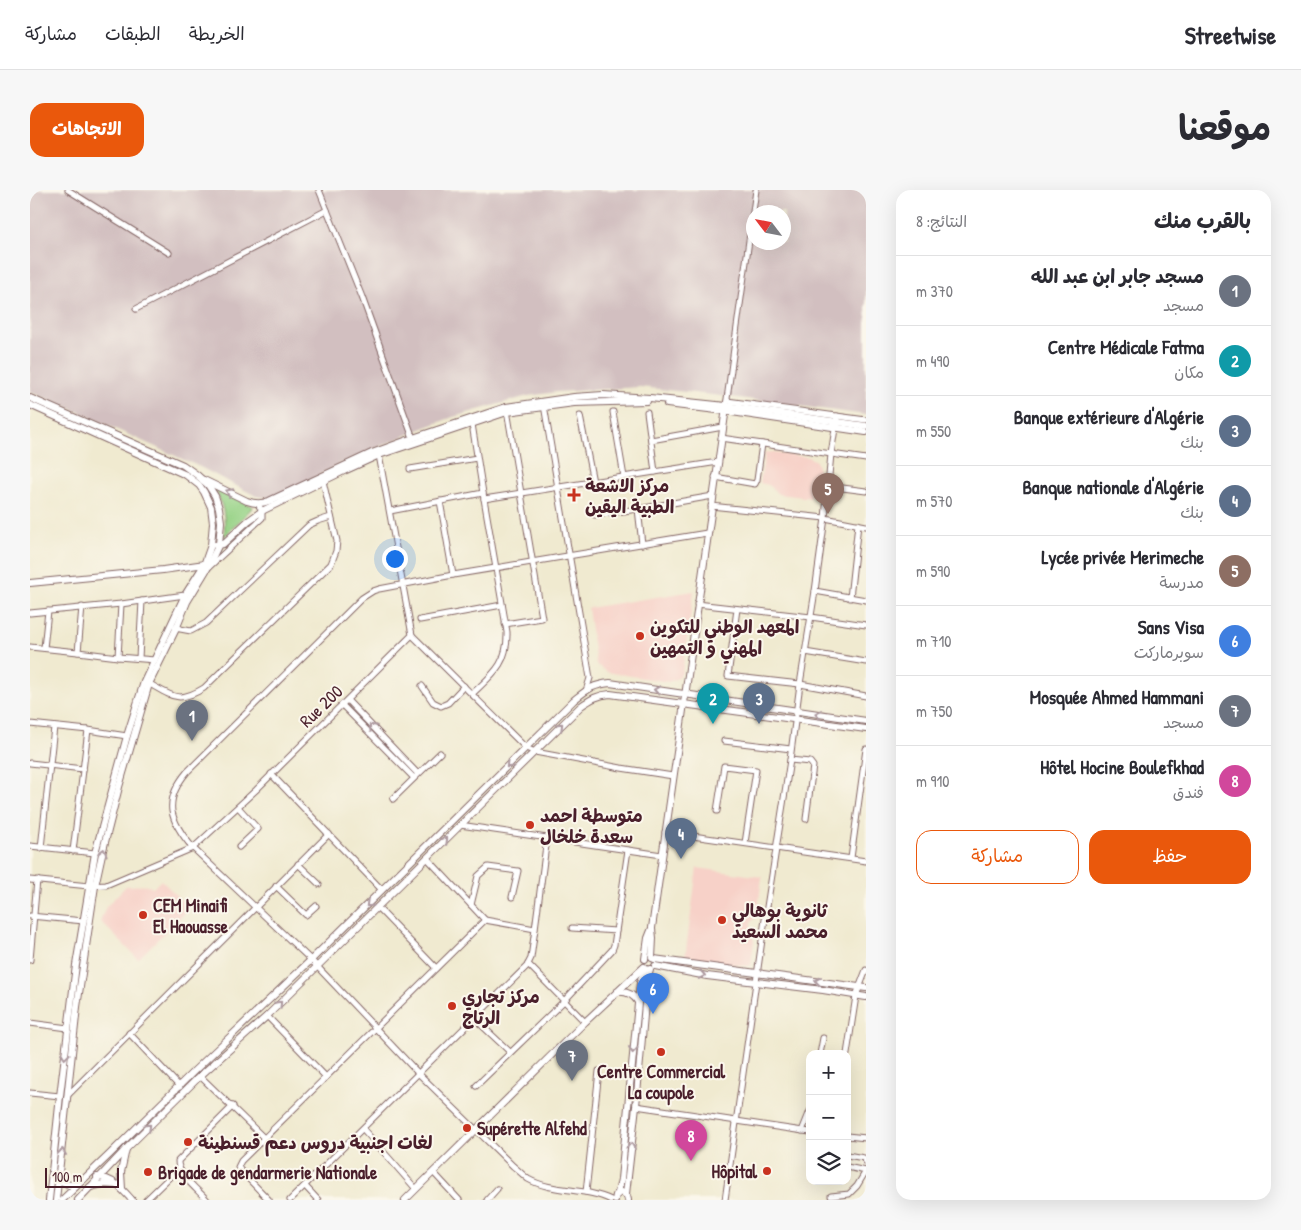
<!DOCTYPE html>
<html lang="ar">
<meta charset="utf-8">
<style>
:root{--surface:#fff;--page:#f7f7f7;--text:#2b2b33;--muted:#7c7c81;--line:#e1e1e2;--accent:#ea580c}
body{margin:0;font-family:"Patrick Hand","Playpen Sans Arabic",sans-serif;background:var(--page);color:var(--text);direction:rtl}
.controls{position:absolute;right:15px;bottom:15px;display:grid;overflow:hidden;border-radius:10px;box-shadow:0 5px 20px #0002}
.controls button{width:45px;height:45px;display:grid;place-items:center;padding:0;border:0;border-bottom:1px solid var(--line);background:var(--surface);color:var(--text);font:25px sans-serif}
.compass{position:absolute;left:716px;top:15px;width:45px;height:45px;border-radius:50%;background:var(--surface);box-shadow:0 5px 20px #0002;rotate:302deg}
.scale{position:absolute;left:15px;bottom:12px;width:74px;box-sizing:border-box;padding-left:5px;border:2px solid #4a1f2b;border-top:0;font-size:14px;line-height:18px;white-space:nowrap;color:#4a1f2b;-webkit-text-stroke:4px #fbf7ec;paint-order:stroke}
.you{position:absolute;left:364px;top:368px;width:18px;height:18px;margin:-12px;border:4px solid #fff;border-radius:50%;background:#1a73e8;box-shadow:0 0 0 8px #1a73e833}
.badge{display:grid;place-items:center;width:32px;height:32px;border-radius:50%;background:var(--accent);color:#fff;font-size:16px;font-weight:700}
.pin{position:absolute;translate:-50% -41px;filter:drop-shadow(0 1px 2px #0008)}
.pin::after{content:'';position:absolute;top:26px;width:18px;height:15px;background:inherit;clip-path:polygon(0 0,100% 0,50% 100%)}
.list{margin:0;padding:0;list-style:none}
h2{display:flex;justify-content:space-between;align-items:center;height:65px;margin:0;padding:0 20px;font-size:21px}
h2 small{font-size:16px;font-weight:400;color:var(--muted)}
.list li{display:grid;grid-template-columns:32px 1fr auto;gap:15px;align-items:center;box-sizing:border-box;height:70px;padding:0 20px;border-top:1px solid var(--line)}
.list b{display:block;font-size:19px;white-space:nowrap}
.list p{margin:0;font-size:16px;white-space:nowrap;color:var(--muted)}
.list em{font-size:16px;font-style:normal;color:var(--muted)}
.actions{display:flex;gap:10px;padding:15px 20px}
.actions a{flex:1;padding:11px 0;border:1px solid var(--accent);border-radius:15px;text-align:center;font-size:18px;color:var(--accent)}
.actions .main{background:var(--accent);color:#fff}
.icon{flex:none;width:28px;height:28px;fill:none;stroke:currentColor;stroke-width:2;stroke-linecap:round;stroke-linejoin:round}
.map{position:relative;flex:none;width:836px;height:1010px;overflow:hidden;direction:ltr;border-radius:15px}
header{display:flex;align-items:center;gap:30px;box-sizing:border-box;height:70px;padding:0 25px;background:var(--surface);border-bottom:1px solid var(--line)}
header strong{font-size:24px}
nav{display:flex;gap:28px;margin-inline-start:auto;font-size:18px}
.intro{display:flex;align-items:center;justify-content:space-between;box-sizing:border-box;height:120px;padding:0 30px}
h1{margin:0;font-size:35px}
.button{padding:12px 22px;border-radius:15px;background:var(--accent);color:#fff;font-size:18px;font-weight:700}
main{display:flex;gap:30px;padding:0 30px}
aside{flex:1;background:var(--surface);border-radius:15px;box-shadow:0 5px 20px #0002}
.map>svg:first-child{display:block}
.built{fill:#f7d1c8}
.industrial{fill:#d2bfc0;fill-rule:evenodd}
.green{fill:#98d387;stroke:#717959}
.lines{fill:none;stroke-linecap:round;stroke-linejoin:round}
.minor-casing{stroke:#846665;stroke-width:7}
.major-casing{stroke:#846665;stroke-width:8}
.minor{stroke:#fff;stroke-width:5}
.major{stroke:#fff;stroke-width:6}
.oneway{stroke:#ae9aa0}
.poi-dot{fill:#c8321e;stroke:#fbf7ec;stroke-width:2}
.labels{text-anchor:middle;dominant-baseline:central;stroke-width:4;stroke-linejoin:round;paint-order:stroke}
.poi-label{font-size:18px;font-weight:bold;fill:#4a1f2b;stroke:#fbf7ec;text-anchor:start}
.street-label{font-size:18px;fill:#4a1f2b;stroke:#fbf7ec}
</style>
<header>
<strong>Streetwise</strong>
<nav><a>الخريطة</a><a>الطبقات</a><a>مشاركة</a></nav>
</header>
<div class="intro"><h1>موقعنا</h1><a class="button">الاتجاهات</a></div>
<main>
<aside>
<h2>بالقرب منك<small>النتائج: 8</small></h2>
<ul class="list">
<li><span class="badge" style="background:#6b7280">1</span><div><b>مسجد جابر ابن عبد الله</b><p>مسجد</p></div><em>370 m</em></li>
<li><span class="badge" style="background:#0f9aa8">2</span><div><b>Centre Médicale Fatma</b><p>مكان</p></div><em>490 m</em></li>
<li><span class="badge" style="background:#5c6f8a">3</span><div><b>Banque extérieure d'Algérie</b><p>بنك</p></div><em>550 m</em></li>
<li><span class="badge" style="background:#5c6f8a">4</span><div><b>Banque nationale d'Algérie</b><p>بنك</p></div><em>570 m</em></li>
<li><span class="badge" style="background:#8d6e63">5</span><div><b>Lycée privée Merimeche</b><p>مدرسة</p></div><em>590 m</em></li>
<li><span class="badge" style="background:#3f7fe0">6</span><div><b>Sans Visa</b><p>سوبرماركت</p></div><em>710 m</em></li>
<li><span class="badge" style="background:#6b7280">7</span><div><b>Mosquée Ahmed Hammani</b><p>مسجد</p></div><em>750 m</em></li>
<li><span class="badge" style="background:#d1479c">8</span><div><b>Hôtel Hocine Boulefkhad</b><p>فندق</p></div><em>910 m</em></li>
</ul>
<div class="actions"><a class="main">حفظ</a><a>مشاركة</a></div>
</aside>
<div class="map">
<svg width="836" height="1010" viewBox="0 0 836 1010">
<rect width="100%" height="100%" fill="#fbf7ec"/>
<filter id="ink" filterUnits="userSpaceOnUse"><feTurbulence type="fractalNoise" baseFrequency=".02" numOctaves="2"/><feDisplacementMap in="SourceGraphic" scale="10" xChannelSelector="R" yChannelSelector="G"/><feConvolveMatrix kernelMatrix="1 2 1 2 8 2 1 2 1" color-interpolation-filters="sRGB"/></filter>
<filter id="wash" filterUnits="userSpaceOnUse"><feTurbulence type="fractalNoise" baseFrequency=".0096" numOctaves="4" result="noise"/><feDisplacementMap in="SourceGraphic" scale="20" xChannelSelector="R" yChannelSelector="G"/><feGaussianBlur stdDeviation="1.12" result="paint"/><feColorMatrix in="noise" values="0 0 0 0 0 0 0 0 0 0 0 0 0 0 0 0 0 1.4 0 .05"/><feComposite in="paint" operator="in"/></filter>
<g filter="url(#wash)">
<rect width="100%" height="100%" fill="#f0ead0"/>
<!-- built -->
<g class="built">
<path d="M735,262L778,267L786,271L788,277L786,302H781V308L748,304L739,295L730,293Z"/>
<path d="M664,401L652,482L648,488L638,492L577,482L566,474L558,418Z"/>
<path d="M667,678L732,687L727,727L721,732L720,744L724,750L721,775L717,776L655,768Z"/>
<path d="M131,690L159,718L108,769L70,731L76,717L96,696L116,695L123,698Z"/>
</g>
<!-- industrial -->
<path class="industrial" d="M2,0H836V225L710,208L610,197L527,202L498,206L423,227L393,238L311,273L263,299L239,308L226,306L170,277L68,231L36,216L0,202V4ZM724,22H754V52H724Z"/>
<!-- green -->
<path class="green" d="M185,298L222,316L223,317L194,347C196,327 193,316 185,298Z"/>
</g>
<g filter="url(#ink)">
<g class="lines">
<defs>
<g id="minor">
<path d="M38,0L139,63"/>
<path d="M289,0L332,107L383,248"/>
<path d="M106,119L297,20"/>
<path d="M697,211L836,230"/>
<path d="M514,215L560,488L556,501"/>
<path d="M696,216L726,0"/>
<path d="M583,222L594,287"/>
<path d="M617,222L625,282"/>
<path d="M550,226L563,292"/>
<path d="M691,248L836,269"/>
<path d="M621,250L693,237"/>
<path d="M380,279L447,268"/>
<path d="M685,287L725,294L727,290L732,254"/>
<path d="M797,296L836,301"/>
<path d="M454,309L688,272"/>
<path d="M410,311L423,385"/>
<path d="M681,316L795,328L836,336"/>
<path d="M608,319L612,354"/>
<path d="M360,321L453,303"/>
<path d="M565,325L608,319L683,306"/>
<path d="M179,377L232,328V321L228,314"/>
<path d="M785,401L836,410"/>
<path d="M820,408L828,334"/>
<path d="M667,414L781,427L836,435"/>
<path d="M707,419L698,486L770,494L836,506"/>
<path d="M0,423L91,414L155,405"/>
<path d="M390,430L472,415"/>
<path d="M475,434L512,428L477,220"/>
<path d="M145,438L161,441L176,433L279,335L288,331L301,327"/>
<path d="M382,445L496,558L505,562L591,578L643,586"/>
<path d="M0,457L48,462L88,467L125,470"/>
<path d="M14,458L18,421"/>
<path d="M48,462L52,417"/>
<path d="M775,462L836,472"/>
<path d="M88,467L91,414"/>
<path d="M109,468L112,411"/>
<path d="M118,493C142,506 148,514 174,498L301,374L306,361L307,351L293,291"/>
<path d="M392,496L403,512L411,516L418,513L434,496"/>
<path d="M442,504C463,484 478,474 477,442L453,303L442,234"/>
<path d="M317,510L388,584"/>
<path d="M312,515L384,588"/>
<path d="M0,534L58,540L97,546"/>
<path d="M694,551L761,559"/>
<path d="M760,570L780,572L783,576L776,629"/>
<path d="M0,573L53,579"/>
<path d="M241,584L352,700"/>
<path d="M363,609L410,563"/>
<path d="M208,617L228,639L209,657"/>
<path d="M687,621L694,576L726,580L715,653"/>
<path d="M430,635L632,665"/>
<path d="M635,642L836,671"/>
<path d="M0,656L65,663"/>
<path d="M11,658L24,537"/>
<path d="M43,661L58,540"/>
<path d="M397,668L455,730L505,739"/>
<path d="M821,668L836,559"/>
<path d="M268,674L289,694"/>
<path d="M0,690L59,696L76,695L163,658L226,600L382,445L349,265"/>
<path d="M246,696L276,725L286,716"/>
<path d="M441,715L448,686L458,677L488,681L482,707"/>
<path d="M347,717L406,778"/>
<path d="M0,726L54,731"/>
<path d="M542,738L586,741"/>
<path d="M0,770L7,690"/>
<path d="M498,774L555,832"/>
<path d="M237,826L296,887"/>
<path d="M445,829L480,862"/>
<path d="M0,833L38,838"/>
<path d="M99,843L150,897"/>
<path d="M790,864L793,848"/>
<path d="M817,864L826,806L836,780"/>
<path d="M170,886L234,948"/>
<path d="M446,896L534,811L582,760L584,755L598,660"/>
<path d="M0,903L30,906"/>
<path d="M38,905L299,644"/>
<path d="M606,916L780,942"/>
<path d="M333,939L358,967L386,999"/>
<path d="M772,941L780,921"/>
<path d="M817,946L836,948"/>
<path d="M817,965L834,968L836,972"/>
<path d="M817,977L836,981"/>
<path d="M403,982L429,1010"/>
<path d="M275,996L288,1010"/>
<path d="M556,1002L569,881"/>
<path d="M801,1006L819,1004L827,996L836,981"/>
<path d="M116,1010L149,978"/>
<path d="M177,1010C169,1001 147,984 148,971L203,916"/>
<path d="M239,1010L211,981L208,977L211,971L455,730"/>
<path d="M260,1010L497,776L501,768L505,739L517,648"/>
<path d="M457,1010L467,999"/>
<path d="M581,1010C555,997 523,1003 498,989C493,985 488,980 483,976L389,884L281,770L163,658C140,631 132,612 157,582L332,408L343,401L349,399L423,385L677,343"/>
<path d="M695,1010L734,736L760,570L770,494L785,401L795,328L801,264L807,226"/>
</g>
<g id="major">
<path d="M0,208L153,275L167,285L178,295L185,306L189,318L191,332L189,354L177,379L157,412L146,439L119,494L89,597L72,664L65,696L47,817L26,1010"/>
<path d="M637,214L695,221L836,242"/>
<path d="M0,215L156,285L169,295L174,302L181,317L183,333L181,355L174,375L155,405L114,492L97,546L65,663L46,775L30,906L19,1010"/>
<path d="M174,290L217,311C225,314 232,314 239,311L342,263L383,248L476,217L544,207L573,205L620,208L696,216L836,236"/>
<path d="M185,355L193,354L218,331L232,321L316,280L349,265L388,252L477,222L544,213L617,211"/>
<path d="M0,393L133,380L175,374"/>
<path d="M622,768L623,748L622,739"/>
<path d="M615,769L618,748L622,738L696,218"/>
<path d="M624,769L836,798"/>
<path d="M625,776L677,786L793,800L836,807"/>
<path d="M587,802C596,801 603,804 608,812"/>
<path d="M67,987C83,988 92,999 102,1010"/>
<path d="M29,990L39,995L49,993"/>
<path d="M60,997L73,994L87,995"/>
<path d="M92,999L91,982L96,959"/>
<path d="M588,1003L591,989L610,793L615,778"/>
<path d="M596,1004L606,916L617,791L620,779"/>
<path d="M32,1010L79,965L164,881L281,770L544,510C558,499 562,495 580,493L836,531"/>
<path d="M48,1010L96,959L170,886L237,826L551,516C561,509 568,505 580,504L836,539"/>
<path d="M375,1010L555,832L614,777"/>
<path d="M585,1010L586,1005L592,1002L597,1006L598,1010"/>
</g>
</defs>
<!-- minor casing -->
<use href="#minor" class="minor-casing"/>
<!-- major casing -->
<use href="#major" class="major-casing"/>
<!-- minor -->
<use href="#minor" class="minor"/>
<!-- major -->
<use href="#major" class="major"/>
</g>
<!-- one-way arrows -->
<defs><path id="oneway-chevron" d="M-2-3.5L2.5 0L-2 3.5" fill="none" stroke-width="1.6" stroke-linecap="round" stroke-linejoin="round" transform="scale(1.25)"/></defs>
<g class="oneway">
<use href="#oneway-chevron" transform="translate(199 302) rotate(-152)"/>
<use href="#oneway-chevron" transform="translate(627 500) rotate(-172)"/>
<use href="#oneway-chevron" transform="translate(788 524) rotate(-172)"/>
<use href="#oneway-chevron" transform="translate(530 536) rotate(-44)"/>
<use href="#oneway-chevron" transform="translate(342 537) rotate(-134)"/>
<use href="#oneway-chevron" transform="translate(479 575) rotate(135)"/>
<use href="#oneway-chevron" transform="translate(415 650) rotate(-45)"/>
<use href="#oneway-chevron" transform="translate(73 662) rotate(-76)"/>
<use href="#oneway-chevron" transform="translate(339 714) rotate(136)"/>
<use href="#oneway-chevron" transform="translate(672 785) rotate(10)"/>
<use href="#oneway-chevron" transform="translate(788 791) rotate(-172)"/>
<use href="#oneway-chevron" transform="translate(249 814) rotate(-45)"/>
<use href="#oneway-chevron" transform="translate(603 860) rotate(96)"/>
<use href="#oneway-chevron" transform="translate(35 866) rotate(97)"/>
<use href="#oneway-chevron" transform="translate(118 937) rotate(-44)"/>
<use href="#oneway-chevron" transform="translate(601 956) rotate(-83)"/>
<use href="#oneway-chevron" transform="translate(32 962) rotate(-84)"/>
</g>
</g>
<!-- markers -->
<g class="poi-dot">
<path d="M541.5 297.5h5v5h5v5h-5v5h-5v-5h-5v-5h5z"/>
<circle cx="610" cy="446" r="5"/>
<circle cx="500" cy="635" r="5"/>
<circle cx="113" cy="725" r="5"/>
<circle cx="692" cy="730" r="5"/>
<circle cx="422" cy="816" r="5"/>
<circle cx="631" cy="862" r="5"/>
<circle cx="437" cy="938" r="5"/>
<circle cx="158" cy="952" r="5"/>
<circle cx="737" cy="981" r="5"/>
<circle cx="118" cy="982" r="5"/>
</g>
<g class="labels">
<!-- poi labels -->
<g class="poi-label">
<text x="555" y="295">مركز الاشعة<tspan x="555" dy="21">الطبية اليقين</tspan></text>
<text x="620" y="436">المعهد الوطني للتكوين<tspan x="620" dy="21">المهني و التمهين</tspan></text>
<text x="510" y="625">متوسطة احمد<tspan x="510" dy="21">سعدة خلخال</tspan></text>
<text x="123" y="715">CEM Minaifi<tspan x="123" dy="21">El Haouasse</tspan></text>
<text x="702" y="720">ثانوية بوهالي<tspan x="702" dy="21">محمد السعيد</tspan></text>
<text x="432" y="806">مركز تجاري<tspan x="432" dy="21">الرتاج</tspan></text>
<text x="631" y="881" text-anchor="middle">Centre Commercial<tspan x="631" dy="21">La coupole</tspan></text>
<text x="447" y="938">Supérette Alfehd</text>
<text x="168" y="952">لغات اجنبية دروس دعم قسنطينة</text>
<text x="727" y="981" text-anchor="end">Hôpital</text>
<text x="128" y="982">Brigade de gendarmerie Nationale</text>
</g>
<!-- street labels -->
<g class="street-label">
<text transform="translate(291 516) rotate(-44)">Rue 200</text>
</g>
</g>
</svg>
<div class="controls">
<button>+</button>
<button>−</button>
<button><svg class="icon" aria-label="layers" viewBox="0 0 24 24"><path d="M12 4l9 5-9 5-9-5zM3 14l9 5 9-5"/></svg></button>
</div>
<svg class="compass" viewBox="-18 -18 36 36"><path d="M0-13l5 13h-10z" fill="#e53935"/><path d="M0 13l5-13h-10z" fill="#7c7c81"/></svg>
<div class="scale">100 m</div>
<div class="you"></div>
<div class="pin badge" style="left:162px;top:551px;background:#6b7280">1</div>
<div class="pin badge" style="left:683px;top:534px;background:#0f9aa8">2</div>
<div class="pin badge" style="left:729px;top:534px;background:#5c6f8a">3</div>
<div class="pin badge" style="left:651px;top:669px;background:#5c6f8a">4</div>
<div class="pin badge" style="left:798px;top:324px;background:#8d6e63">5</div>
<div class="pin badge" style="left:623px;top:824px;background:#3f7fe0">6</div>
<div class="pin badge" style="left:542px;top:891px;background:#6b7280">7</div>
<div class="pin badge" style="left:661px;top:971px;background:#d1479c">8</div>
</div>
</main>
